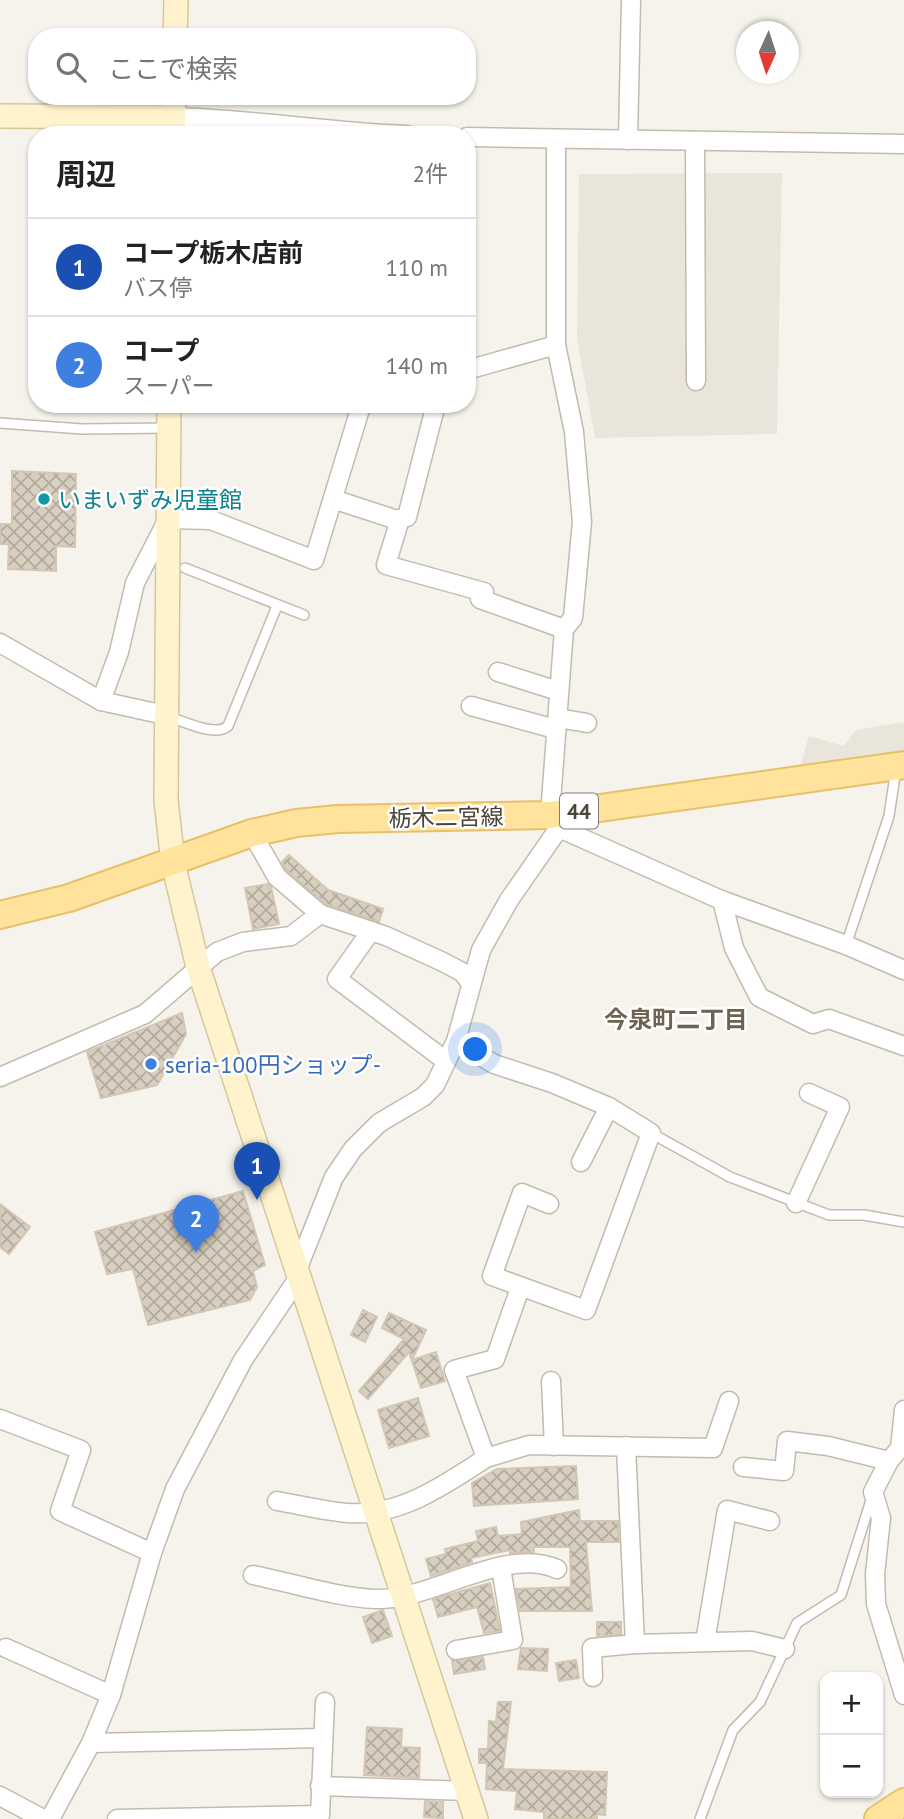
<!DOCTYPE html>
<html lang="ja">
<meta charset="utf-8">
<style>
:root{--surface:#fff;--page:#f6f6f6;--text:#222;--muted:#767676;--line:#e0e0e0;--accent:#fc3f1d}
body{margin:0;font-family:"PT Sans","Noto Sans JP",sans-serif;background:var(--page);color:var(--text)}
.controls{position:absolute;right:21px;bottom:21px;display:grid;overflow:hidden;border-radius:14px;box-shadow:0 2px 5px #0004}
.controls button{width:63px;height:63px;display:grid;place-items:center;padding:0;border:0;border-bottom:2px solid var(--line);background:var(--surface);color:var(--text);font:35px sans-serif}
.compass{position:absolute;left:736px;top:21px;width:63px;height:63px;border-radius:50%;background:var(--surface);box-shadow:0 2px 5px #0004;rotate:183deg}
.you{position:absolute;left:476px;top:1050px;width:24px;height:24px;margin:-18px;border:5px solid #fff;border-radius:50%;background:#1a73e8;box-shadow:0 0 0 10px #1a73e833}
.badge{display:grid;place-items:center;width:46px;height:46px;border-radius:50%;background:var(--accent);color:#fff;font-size:23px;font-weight:700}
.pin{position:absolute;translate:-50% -58px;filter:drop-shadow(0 2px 4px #0008)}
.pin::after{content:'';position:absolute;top:37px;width:24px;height:21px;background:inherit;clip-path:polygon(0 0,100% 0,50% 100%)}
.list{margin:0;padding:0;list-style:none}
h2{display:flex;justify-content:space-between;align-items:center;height:91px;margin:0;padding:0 28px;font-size:30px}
h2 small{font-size:23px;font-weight:400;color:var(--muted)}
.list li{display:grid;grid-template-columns:46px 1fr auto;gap:21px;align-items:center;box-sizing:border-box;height:98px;padding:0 28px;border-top:2px solid var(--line)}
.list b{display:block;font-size:26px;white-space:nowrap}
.list p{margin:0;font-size:23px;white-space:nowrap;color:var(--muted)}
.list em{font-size:23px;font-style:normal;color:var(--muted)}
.icon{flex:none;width:38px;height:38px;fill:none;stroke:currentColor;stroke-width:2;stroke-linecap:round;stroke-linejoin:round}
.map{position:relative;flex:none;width:904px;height:1819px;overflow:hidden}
.search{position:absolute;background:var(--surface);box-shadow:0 2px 5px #0004;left:28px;top:28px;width:448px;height:77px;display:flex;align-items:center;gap:18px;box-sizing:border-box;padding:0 24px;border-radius:28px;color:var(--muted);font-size:26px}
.panel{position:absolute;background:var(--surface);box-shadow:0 2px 5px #0004;left:28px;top:126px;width:448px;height:287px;border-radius:28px}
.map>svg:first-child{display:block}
.residential{fill:#eae5da}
.building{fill:url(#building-cross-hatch);stroke:#d3c7b4;stroke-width:2}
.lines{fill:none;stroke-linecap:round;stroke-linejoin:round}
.lane-casing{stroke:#c2bbae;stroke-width:12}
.street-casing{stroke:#c2bbae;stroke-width:21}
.secondary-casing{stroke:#d6c79b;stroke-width:26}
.primary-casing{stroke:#e6c16a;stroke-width:30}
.lane{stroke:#fff;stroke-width:9}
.street{stroke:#fff;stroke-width:18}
.secondary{stroke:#fff3cd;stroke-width:23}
.primary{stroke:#ffe39c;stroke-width:26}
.culture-dot{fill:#0f9aa8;stroke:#fff;stroke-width:2.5}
.shop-dot{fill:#3f7fe0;stroke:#fff;stroke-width:2.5}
.labels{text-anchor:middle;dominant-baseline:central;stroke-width:5;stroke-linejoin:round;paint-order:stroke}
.shield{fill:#fff;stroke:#817c74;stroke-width:2}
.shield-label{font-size:21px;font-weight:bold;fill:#4b4439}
.culture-label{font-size:23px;fill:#0d838f;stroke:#fff;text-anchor:start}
.street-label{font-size:23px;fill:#4b4439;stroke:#fff}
.shop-label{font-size:23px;fill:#366cbe;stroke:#fff;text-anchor:start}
.neighbourhood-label{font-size:24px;font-weight:bold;fill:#6e6250;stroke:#fff}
</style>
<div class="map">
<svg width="904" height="1819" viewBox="0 0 904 1819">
<defs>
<pattern id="building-cross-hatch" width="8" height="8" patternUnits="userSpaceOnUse" patternTransform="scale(1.75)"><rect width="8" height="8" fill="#d8cfc1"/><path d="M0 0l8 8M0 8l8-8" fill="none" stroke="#b1aa9e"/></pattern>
</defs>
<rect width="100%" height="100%" fill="#f6f3ec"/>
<!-- residential -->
<g class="residential">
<path d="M782,173L777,434L595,438L577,338L579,174Z"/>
<path d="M904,722V761L798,774L809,736L844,746L856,730Z"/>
</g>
<!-- building -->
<g class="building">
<path d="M12,471L76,474L75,547L56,546V571L8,569L9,544H0V524H12Z"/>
<path d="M289,855L328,890L383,909L379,922L326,904L286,870L282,862Z"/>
<path d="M268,884L271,887L279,924L253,929L245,888Z"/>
<path d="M182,1013L186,1034L157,1085L101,1098L87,1052Z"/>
<path d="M243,1191L265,1265L253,1271L257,1287L250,1300L148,1325L133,1269L107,1274L95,1232Z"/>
<path d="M0,1204L30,1227L9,1254L0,1247Z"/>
<path d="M363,1310L377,1317L365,1342L351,1335Z"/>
<path d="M389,1313L426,1330L412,1360L436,1352L445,1381L421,1388L409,1352L368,1399L359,1391L404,1339L382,1328Z"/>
<path d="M418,1398L429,1436L389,1448L378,1410Z"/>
<path d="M576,1466L578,1499L474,1506L472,1483L497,1469Z"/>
<path d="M579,1510L580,1521H618L619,1542H586L592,1611H520L516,1589L571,1587L570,1547H534V1552L510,1553V1550L471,1558L472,1562L431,1576L426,1559L446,1554L445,1549L478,1541L476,1531L496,1527L498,1536L522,1534L521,1522Z"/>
<path d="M490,1583L500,1631L484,1633L477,1607L438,1617L433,1599Z"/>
<path d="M383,1610L392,1636L372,1643L363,1617Z"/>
<path d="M597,1622H621V1634L597,1636Z"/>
<path d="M521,1648L548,1649L547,1671L518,1669Z"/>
<path d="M483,1657L485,1669L454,1674L452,1660Z"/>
<path d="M576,1660L579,1678L559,1681L556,1663Z"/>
<path d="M498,1702H511L503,1769L607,1772L605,1815L597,1814V1819H544V1812L515,1809L517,1791L486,1789L487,1763H479V1749H488L489,1721L496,1722Z"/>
<path d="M367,1727L402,1729L401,1747L420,1748L419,1778L364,1775Z"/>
<path d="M425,1801L443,1802V1818L424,1817Z"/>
</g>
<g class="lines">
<defs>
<g id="lane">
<path d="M0,423L82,429L169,428"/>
<path d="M185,568L304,615"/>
<path d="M166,716C182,720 215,738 228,726L277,606"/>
<path d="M846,945L889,816L896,769"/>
<path d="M651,1133L730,1177L829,1215H864L904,1222"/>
<path d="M700,1819L733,1730L760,1702L797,1623L841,1595L872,1497"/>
</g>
<g id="street">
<path d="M173,117C252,119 328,132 407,135"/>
<path d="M467,137L904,144"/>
<path d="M628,140L631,0"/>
<path d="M695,141L696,381"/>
<path d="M556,345L574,432L582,522L573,618L564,629L550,815L559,828L721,900L846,945L904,970"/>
<path d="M467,370L556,345V140"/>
<path d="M333,499L397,520L407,517L436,404"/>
<path d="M400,519L386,565L484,592L480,599L564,629"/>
<path d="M0,643L101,701L165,715"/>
<path d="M498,672L558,691"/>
<path d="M101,701L119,652L135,583L168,519L211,520L314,560L361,406L366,404"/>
<path d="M471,706L555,729"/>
<path d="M558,718L587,723"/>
<path d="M252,833L277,877L320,914L386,936L443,962L462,972L470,982"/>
<path d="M722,900L734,948L759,997L813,1024L829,1019L904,1046"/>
<path d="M371,931L337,979L446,1061"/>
<path d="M0,1077L145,1014L217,952L243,942L291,936L320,914"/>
<path d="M581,1162L609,1107"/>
<path d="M796,1203L840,1107L809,1093"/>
<path d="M549,1204L522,1193L492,1276L586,1310L651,1133L609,1107L552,1083L494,1064L456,1041L481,950L509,900L559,828"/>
<path d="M297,1270L334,1177L353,1149L379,1123L423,1097L435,1085L456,1041"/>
<path d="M551,1381L554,1446"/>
<path d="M904,1410L900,1448L889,1461L873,1492L881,1518L875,1574L876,1604L904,1695"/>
<path d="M0,1419L81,1450L60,1511L152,1553"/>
<path d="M486,1458L529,1445L713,1448L729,1401"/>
<path d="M743,1467L784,1471L787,1441L828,1446L889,1461"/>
<path d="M277,1501C300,1505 324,1511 347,1513C399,1517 445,1485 486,1458L454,1370L495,1359L520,1288"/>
<path d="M253,1575C293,1583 335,1597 375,1599C428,1602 506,1545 557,1569"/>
<path d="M705,1642L727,1510L770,1521"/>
<path d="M635,1644L752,1641L785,1649"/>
<path d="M6,1648L111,1695"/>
<path d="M456,1650L513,1640L501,1568"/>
<path d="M593,1677L592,1648L635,1644L626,1446"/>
<path d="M91,1743L323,1738"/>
<path d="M320,1786L467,1791"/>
<path d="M0,1796L43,1819"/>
<path d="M50,1819L91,1743L111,1695L152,1553L175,1489L243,1360L299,1277"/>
<path d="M117,1819L320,1815L325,1702"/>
</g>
<g id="secondary">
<path d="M175,37L176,0"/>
<path d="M0,116L173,117"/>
<path d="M173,135L174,96"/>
<path d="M169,404L166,800L173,863L198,967L476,1819"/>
</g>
<g id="primary">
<path d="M0,915L69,898L252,833L296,823L338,819L550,815L904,765"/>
<path d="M878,1819L904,1802"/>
</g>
</defs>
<!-- lane casing -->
<use href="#lane" class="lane-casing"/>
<!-- street casing -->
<use href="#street" class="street-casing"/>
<!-- secondary casing -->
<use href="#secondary" class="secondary-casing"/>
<!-- primary casing -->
<use href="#primary" class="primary-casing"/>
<!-- lane -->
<use href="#lane" class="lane"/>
<!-- street -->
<use href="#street" class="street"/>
<!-- secondary -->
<use href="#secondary" class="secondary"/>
<!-- primary -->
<use href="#primary" class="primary"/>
</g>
<!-- markers -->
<circle class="culture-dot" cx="44" cy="499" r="7"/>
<circle class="shop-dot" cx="151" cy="1064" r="7"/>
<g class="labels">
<!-- shield labels -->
<rect class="shield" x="560" y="793.5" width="38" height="35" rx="5"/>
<g class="shield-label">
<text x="579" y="811">44</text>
</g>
<!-- culture labels -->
<g class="culture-label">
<text x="58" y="499">いまいずみ児童館</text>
</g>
<!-- street labels -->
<g class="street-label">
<text transform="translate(446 817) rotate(-1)">栃木二宮線</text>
</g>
<!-- shop labels -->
<g class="shop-label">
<text x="165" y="1064">seria-100円ショップ-</text>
</g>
<!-- neighbourhood labels -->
<g class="neighbourhood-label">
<text x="676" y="1019">今泉町二丁目</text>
</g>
</g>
</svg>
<div class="controls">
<button>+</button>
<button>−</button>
</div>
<svg class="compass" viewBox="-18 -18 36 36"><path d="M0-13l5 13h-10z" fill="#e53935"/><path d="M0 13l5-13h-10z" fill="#767676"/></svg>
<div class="you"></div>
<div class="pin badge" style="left:257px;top:1200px;background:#1a4fb4">1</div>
<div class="pin badge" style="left:196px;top:1253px;background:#3f7fe0">2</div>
<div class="search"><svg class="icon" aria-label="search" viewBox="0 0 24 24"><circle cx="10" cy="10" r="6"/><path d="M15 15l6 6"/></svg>ここで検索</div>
<section class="panel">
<h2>周辺<small>2件</small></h2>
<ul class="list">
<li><span class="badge" style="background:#1a4fb4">1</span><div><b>コープ栃木店前</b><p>バス停</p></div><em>110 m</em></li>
<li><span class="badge" style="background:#3f7fe0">2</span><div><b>コープ</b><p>スーパー</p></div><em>140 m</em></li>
</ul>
</section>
</div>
